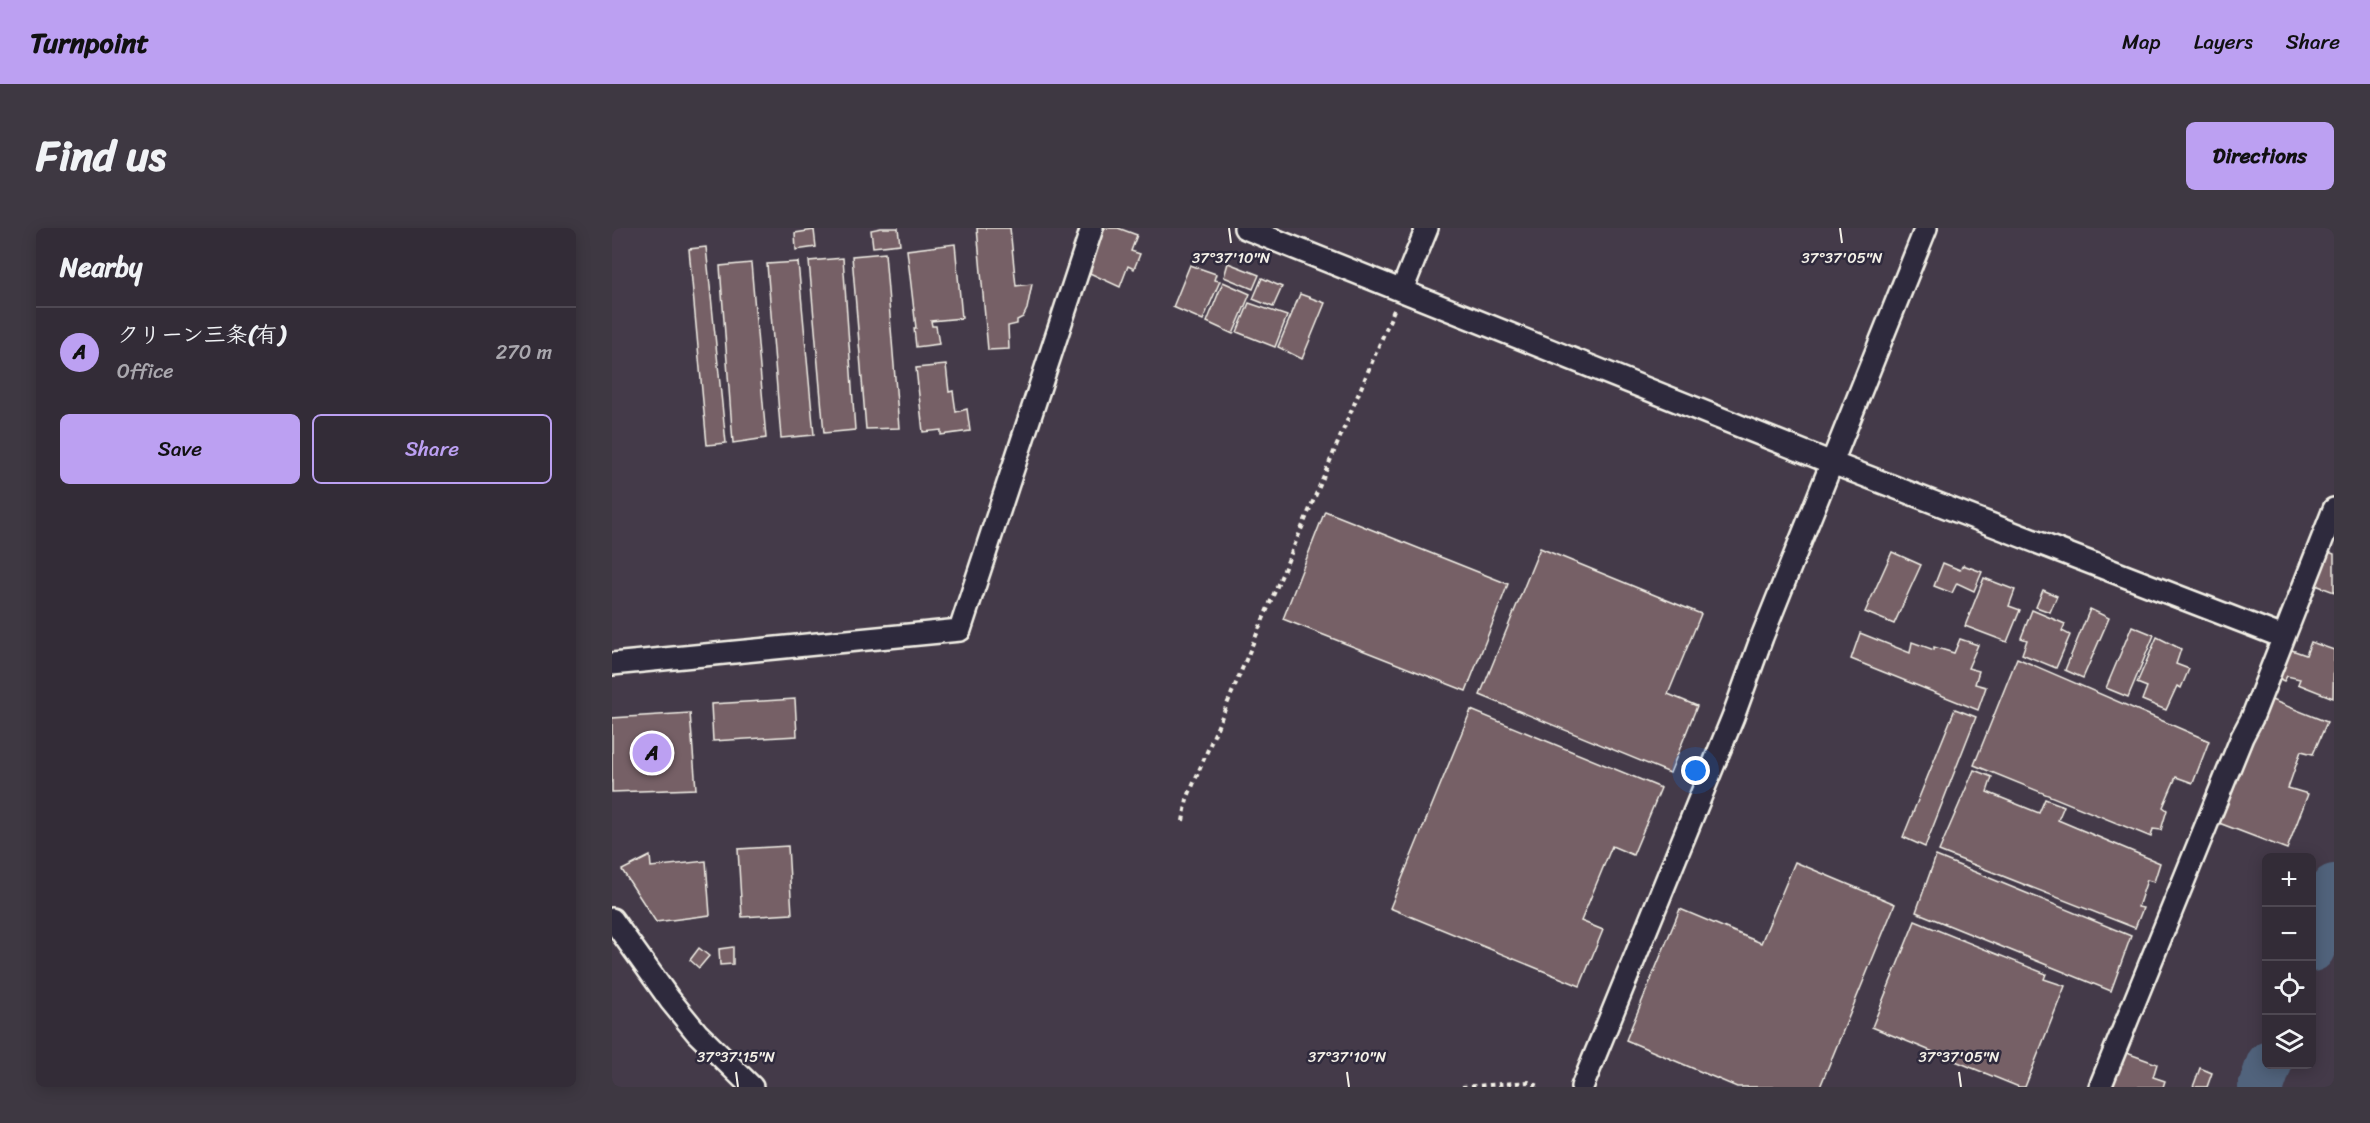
<!DOCTYPE html>
<meta charset="utf-8">
<style>
:root{--surface:#332c37;--page:#3e3842;--text:#f1f3f6;--muted:#a9a7ad;--line:#4e4852;--accent:#bca0f2}
body{margin:0;font-family:Sriracha,"Klee One",sans-serif;background:var(--page);color:var(--text)}
.controls{position:absolute;right:18px;bottom:18px;display:grid;overflow:hidden;border-radius:9px;box-shadow:0 3px 15px #0003}
.controls button{width:54px;height:54px;display:grid;place-items:center;padding:0;border:0;border-bottom:2px solid var(--line);background:var(--surface);color:var(--text);font:30px sans-serif}
.you{position:absolute;left:1084px;top:543px;width:21px;height:21px;margin:-15px;border:4px solid #fff;border-radius:50%;background:#1a73e8;box-shadow:0 0 0 9px #1a73e833}
.badge{display:grid;place-items:center;width:39px;height:39px;border-radius:50%;background:var(--accent);color:#111;font-size:20px;font-weight:700}
.pin{position:absolute;translate:-50% -50%;border:3px solid #fff;box-shadow:0 2px 6px #0006}
.list{margin:0;padding:0;list-style:none}
h2{display:flex;justify-content:space-between;align-items:center;height:78px;margin:0;padding:0 24px;font-size:26px}
h2 small{font-size:20px;font-weight:400;color:var(--muted)}
.list li{display:grid;grid-template-columns:39px 1fr auto;gap:18px;align-items:center;box-sizing:border-box;height:90px;padding:0 24px;border-top:2px solid var(--line)}
.list b{display:block;font-size:22px;white-space:nowrap}
.list p{margin:0;font-size:20px;white-space:nowrap;color:var(--muted)}
.list em{font-size:20px;font-style:normal;color:var(--muted)}
.actions{display:flex;gap:12px;padding:18px 24px}
.actions a{flex:1;padding:14px 0;border:2px solid var(--accent);border-radius:9px;text-align:center;font-size:21px;color:var(--accent)}
.actions .main{background:var(--accent);color:#111}
.icon{flex:none;width:33px;height:33px;fill:none;stroke:currentColor;stroke-width:2;stroke-linecap:round;stroke-linejoin:round}
.map{position:relative;flex:none;width:1722px;height:859px;overflow:hidden;border-radius:9px}
header{display:flex;align-items:center;gap:36px;box-sizing:border-box;height:84px;padding:0 30px;background:var(--accent);color:#111}
header strong{font-size:28px}
nav{display:flex;gap:33px;margin-inline-start:auto;font-size:21px}
.intro{display:flex;align-items:center;justify-content:space-between;box-sizing:border-box;height:144px;padding:0 36px}
h1{margin:0;font-size:42px}
.button{padding:15px 27px;border-radius:9px;background:var(--accent);color:#111;font-size:21px;font-weight:700}
main{display:flex;gap:36px;padding:0 36px}
aside{flex:1;background:var(--surface);border-radius:9px;box-shadow:0 3px 15px #0003}
.map>svg:first-child{display:block}
.lines{fill:none;stroke-linecap:round;stroke-linejoin:round}
.river{stroke:#51637c;stroke-width:46}
.building{fill:#766066;stroke:#f4f1e8;stroke-width:1.5}
.minor-casing{stroke:#f4f1e8;stroke-width:26}
.path{stroke:#f4f1e8;stroke-width:4;stroke-dasharray:4.5 4.5;stroke-linecap:butt}
.minor{stroke:#2f2a3d;stroke-width:21}
.ticks{fill:none;stroke:#f4f1e8;stroke-width:2}
.ticks-label{font-size:15px;text-anchor:middle;fill:#f4f1e8;stroke:#2f2a3d;stroke-width:5;stroke-linejoin:round;paint-order:stroke}
</style>
<header>
<strong>Turnpoint</strong>
<nav><a>Map</a><a>Layers</a><a>Share</a></nav>
</header>
<div class="intro"><h1>Find us</h1><a class="button">Directions</a></div>
<main>
<aside>
<h2>Nearby<small></small></h2>
<ul class="list">
<li><span class="badge">A</span><div><b>クリーン三条(有)</b><p>Office</p></div><em>270 m</em></li>
</ul>
<div class="actions"><a class="main">Save</a><a>Share</a></div>
</aside>
<div class="map">
<svg width="1722" height="859" viewBox="0 0 1722 859">
<rect width="100%" height="100%" fill="#443a49"/>
<filter id="ink" filterUnits="userSpaceOnUse"><feTurbulence type="fractalNoise" baseFrequency=".0167" numOctaves="2"/><feDisplacementMap in="SourceGraphic" scale="12" xChannelSelector="R" yChannelSelector="G"/><feConvolveMatrix kernelMatrix="1 2 1 2 8 2 1 2 1" color-interpolation-filters="sRGB"/></filter>
<g filter="url(#ink)">
<g class="lines">
<!-- river -->
<g class="river">
<path d="M1700,721L1722,659"/>
<path d="M1649,859L1657,836"/>
</g>
</g>
<!-- building -->
<g class="building">
<path d="M269,0H286L288,16L261,19L259,2Z"/>
<path d="M365,0H398L404,58L420,56L415,81L411,89L405,92V96L396,98L397,121L376,122Z"/>
<path d="M470,0H506L525,7L519,23L528,26L522,41L516,38L508,59L469,41Z"/>
<path d="M202,2L204,19L184,22L183,5Z"/>
<path d="M343,16L350,90L319,93L320,98H324L327,116L304,119L302,100H304L295,22Z"/>
<path d="M94,19L114,215L95,217L77,21Z"/>
<path d="M273,25L287,200L254,201L240,28Z"/>
<path d="M231,30L243,202L212,205L197,33Z"/>
<path d="M186,34L202,207L169,210L155,36Z"/>
<path d="M139,35L154,210L121,215L108,38Z"/>
<path d="M616,35L647,47L641,61L612,49Z"/>
<path d="M578,37L604,46L602,52L608,53L591,92L561,79Z"/>
<path d="M650,50L670,59L661,79L641,71Z"/>
<path d="M611,54L638,66L621,106L595,94Z"/>
<path d="M688,66L713,75L690,131L666,119Z"/>
<path d="M637,75L675,88L663,119L625,104Z"/>
<path d="M334,137L337,164L341,163L344,184L355,181L358,203L329,207V202L311,204L304,140Z"/>
<path d="M713,283L896,356L854,463L671,391Z"/>
<path d="M928,320L1089,386L1056,466L1085,478L1058,545L868,467Z"/>
<path d="M1714,323L1722,326V364L1701,356Z"/>
<path d="M1280,324L1309,337L1282,396L1253,384Z"/>
<path d="M1331,335L1348,342L1351,337L1370,344L1362,363L1345,355L1340,365L1322,358Z"/>
<path d="M1372,350L1403,362L1397,378L1408,382L1395,414L1353,398Z"/>
<path d="M1431,362L1445,368L1438,384L1424,379Z"/>
<path d="M1478,381L1497,390L1471,450L1453,442Z"/>
<path d="M1420,382L1453,396L1450,403L1458,407L1444,440L1410,426L1415,412L1409,410Z"/>
<path d="M1520,398L1542,407L1516,469L1494,460Z"/>
<path d="M1248,405L1298,425L1300,414L1322,422V419L1342,425L1348,411L1366,417L1356,440L1367,443L1363,456L1374,459L1366,482L1239,431Z"/>
<path d="M1545,409L1569,421L1564,436L1577,441L1569,460L1565,458L1554,482L1530,472L1535,459L1525,455Z"/>
<path d="M1699,414L1722,422L1721,470L1686,456L1688,451L1675,448L1672,453L1663,449L1674,420L1694,427Z"/>
<path d="M1405,430L1597,513L1581,555L1564,549L1551,579L1555,582L1549,602L1541,601L1539,609L1362,537Z"/>
<path d="M183,471L185,508L101,513L99,476Z"/>
<path d="M1657,471L1715,494L1701,526L1689,523L1676,560L1696,566L1675,621L1607,595Z"/>
<path d="M1343,481L1364,489L1313,619L1291,609Z"/>
<path d="M859,482L1049,560L1021,627L1000,618L969,693L991,702L968,758L778,680Z"/>
<path d="M78,485L84,561L0,564V490Z"/>
<path d="M1362,542L1380,549L1375,564L1427,585L1433,571L1452,578L1446,592L1548,635L1542,654L1535,652L1526,679L1531,680L1523,700L1327,623Z"/>
<path d="M176,618L180,686L130,689L126,621Z"/>
<path d="M38,628L39,639L94,633L98,687L44,694L10,642Z"/>
<path d="M1324,628L1519,708L1499,763L1304,684Z"/>
<path d="M1183,634L1283,676L1208,859H1125L1014,812L1068,681L1149,715Z"/>
<path d="M1303,693L1434,746L1432,751L1453,758L1413,859H1407L1260,799Z"/>
<path d="M121,719V736L108,737L107,721Z"/>
<path d="M87,720L97,728L87,740L78,732Z"/>
<path d="M1512,824L1545,836L1541,849L1553,853L1551,859H1498Z"/>
<path d="M1588,840L1600,845L1595,859H1581Z"/>
</g>
<g class="lines">
<defs>
<g id="minor">
<path d="M633,0L1220,235L1671,409"/>
<path d="M790,62L815,0"/>
<path d="M0,436L348,402L480,0"/>
<path d="M0,691L58,772L85,805L140,859"/>
<path d="M970,859L1121,489L1150,409L1314,0"/>
<path d="M1488,859L1630,509L1640,490L1722,281"/>
</g>
</defs>
<!-- minor casing -->
<use href="#minor" class="minor-casing"/>
<!-- path -->
<g class="path">
<path d="M571,593L575,571L782,82"/>
<path d="M850,859L917,854L929,859"/>
</g>
<!-- minor -->
<use href="#minor" class="minor"/>
</g>
</g>
<!-- ticks -->
<path class="ticks" d="M617,0L619,15M1228,0L1230,15M124,844L126,859M735,844L737,859M1347,844L1349,859"/>
<g class="ticks-label">
<text x="619" y="35">37°37'10"N</text>
<text x="1230" y="35">37°37'05"N</text>
<text x="124" y="834">37°37'15"N</text>
<text x="735" y="834">37°37'10"N</text>
<text x="1347" y="834">37°37'05"N</text>
</g>
</svg>
<div class="controls">
<button>+</button>
<button>−</button>
<button><svg class="icon" aria-label="locate" viewBox="0 0 24 24"><circle cx="12" cy="12" r="6"/><path d="M12 2v4M12 18v4M2 12h4M18 12h4"/></svg></button>
<button><svg class="icon" aria-label="layers" viewBox="0 0 24 24"><path d="M12 4l9 5-9 5-9-5zM3 14l9 5 9-5"/></svg></button>
</div>
<div class="you"></div>
<div class="pin badge" style="left:40px;top:525px">A</div>
</div>
</main>
